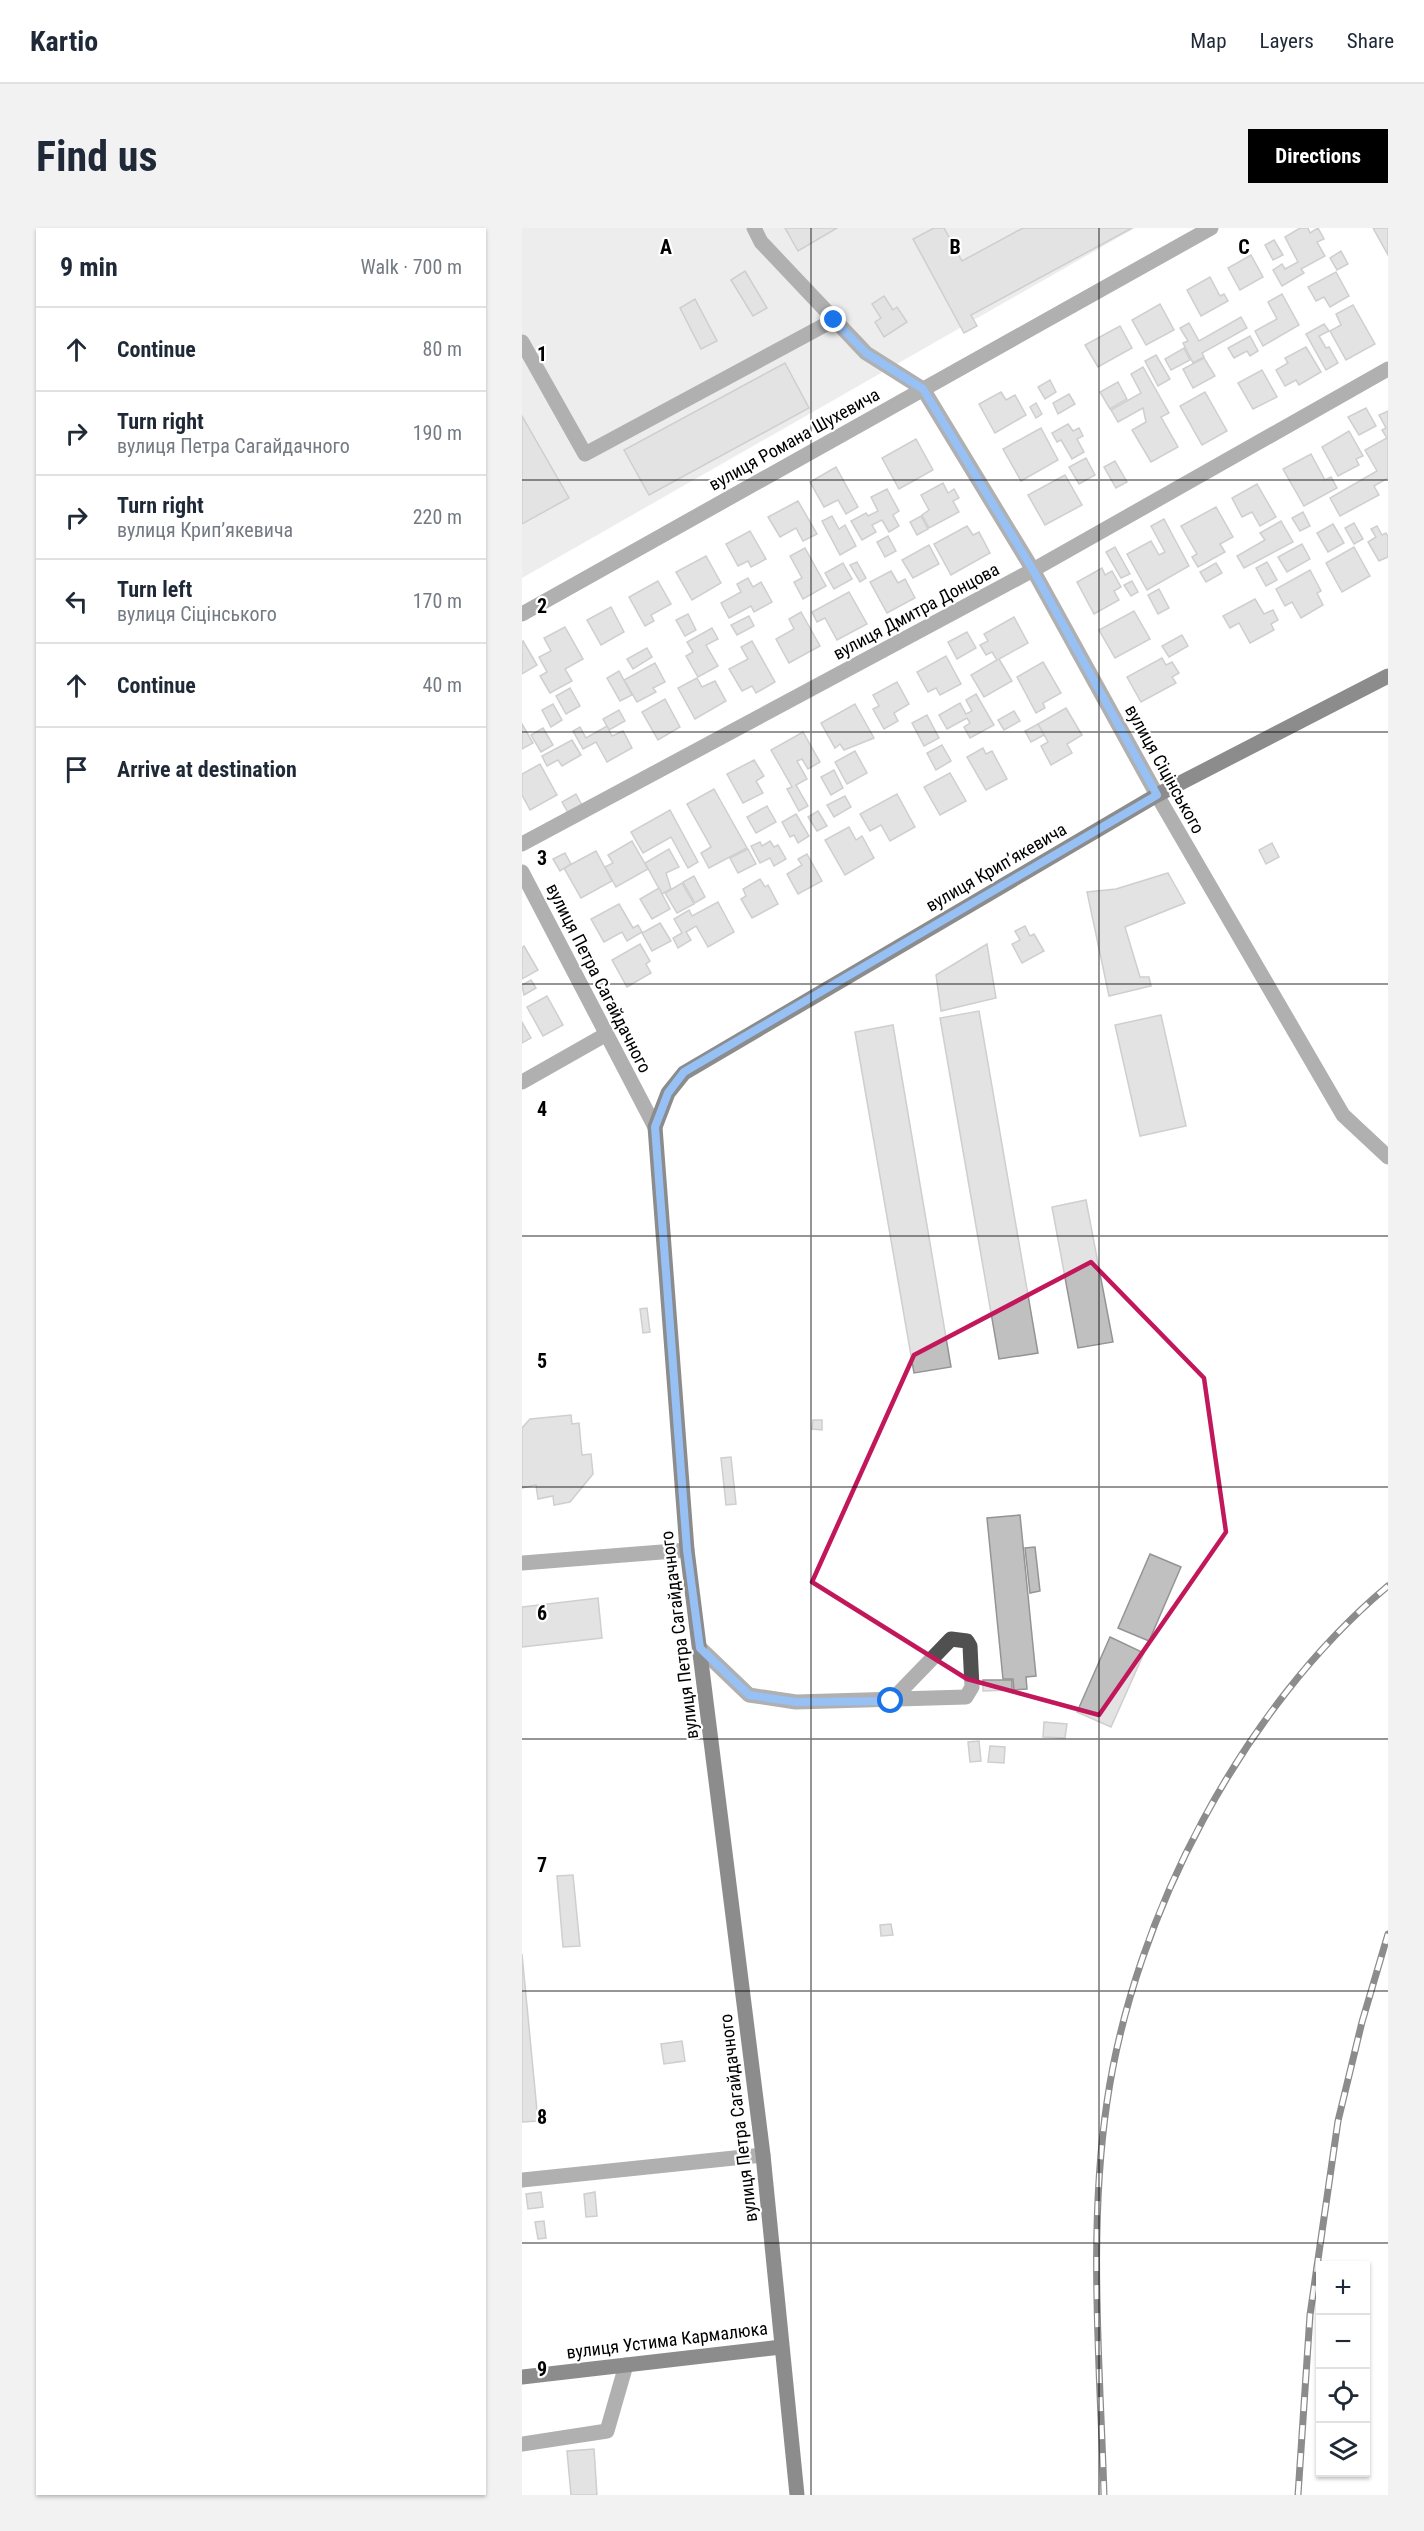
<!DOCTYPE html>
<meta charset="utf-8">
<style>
:root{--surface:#fff;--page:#f2f2f3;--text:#1f2937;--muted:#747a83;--line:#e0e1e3;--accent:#000}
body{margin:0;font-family:"Roboto Condensed",sans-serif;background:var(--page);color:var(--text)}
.controls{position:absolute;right:18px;bottom:18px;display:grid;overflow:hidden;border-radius:0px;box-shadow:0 2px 4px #0004}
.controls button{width:54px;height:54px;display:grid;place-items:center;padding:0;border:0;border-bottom:2px solid var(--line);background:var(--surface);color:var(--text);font:30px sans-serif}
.stop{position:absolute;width:18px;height:18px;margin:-14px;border:4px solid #1a73e8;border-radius:50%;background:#fff}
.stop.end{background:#1a73e8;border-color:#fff;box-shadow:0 2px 6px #0008}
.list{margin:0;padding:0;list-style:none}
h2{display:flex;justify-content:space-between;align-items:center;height:78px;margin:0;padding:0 24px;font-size:26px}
h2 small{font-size:20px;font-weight:400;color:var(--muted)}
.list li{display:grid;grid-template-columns:39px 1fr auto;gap:18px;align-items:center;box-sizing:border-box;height:84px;padding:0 24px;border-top:2px solid var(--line)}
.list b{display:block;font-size:22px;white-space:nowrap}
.list p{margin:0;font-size:20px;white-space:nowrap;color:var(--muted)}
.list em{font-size:20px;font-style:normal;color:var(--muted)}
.icon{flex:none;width:33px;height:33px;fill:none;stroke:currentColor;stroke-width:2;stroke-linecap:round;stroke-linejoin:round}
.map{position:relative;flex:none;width:866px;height:2267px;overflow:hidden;border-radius:0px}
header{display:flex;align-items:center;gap:36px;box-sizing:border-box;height:84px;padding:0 30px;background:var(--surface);border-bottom:2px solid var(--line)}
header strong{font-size:28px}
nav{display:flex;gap:33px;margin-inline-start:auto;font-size:21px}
.intro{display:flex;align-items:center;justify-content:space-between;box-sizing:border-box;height:144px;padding:0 36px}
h1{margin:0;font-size:42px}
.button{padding:15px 27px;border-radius:0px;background:var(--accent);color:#fff;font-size:21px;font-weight:700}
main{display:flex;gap:36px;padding:0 36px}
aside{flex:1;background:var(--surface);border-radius:0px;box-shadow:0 2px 4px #0004}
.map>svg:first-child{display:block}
.green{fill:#d7d7d7}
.building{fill:#c0c0c0;stroke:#949494;stroke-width:1.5}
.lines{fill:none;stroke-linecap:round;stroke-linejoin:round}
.minor{stroke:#505050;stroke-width:15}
.major{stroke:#000;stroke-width:15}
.rail-casing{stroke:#000;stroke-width:7}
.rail{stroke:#fff;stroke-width:4.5;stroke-dasharray:14;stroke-linecap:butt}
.route{stroke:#1a73e8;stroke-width:8}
.marked{fill:none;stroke:#c2185b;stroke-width:4.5;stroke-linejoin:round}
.grid{fill:none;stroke:#000;stroke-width:1.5;stroke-opacity:0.55}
.labels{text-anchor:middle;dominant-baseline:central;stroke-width:4.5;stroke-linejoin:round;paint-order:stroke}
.street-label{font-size:18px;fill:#000;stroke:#fff}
.grid-label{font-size:20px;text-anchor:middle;font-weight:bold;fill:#000;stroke:#fff;stroke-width:4.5;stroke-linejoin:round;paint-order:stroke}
</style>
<header>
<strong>Kartio</strong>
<nav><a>Map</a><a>Layers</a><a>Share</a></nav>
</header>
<div class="intro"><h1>Find us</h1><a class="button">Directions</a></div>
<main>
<aside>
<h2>9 min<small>Walk · 700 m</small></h2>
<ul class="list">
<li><svg class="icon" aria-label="ahead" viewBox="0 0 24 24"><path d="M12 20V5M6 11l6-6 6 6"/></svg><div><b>Continue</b></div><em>80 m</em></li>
<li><svg class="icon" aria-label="right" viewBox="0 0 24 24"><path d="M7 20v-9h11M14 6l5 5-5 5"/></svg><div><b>Turn right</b><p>вулиця Петра Сагайдачного</p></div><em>190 m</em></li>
<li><svg class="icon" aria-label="right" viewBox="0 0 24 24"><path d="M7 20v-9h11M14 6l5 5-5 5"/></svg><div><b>Turn right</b><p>вулиця Крипʼякевича</p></div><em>220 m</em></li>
<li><svg class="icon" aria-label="left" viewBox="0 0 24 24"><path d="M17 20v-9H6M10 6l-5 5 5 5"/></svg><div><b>Turn left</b><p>вулиця Сіцінського</p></div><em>170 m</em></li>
<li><svg class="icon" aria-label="ahead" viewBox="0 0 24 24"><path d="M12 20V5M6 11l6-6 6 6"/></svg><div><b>Continue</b></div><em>40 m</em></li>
<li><svg class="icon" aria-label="arrive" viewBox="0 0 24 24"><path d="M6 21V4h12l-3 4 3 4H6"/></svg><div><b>Arrive at destination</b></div></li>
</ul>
</aside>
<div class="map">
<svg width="866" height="2267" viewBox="0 0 866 2267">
<rect width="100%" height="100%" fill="#fff"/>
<!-- green -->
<path class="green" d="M0,0H613L0,350Z"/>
<!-- building -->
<g class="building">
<path d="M263,0H315L276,23Z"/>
<path d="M412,0H422L440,33L501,0H610L449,87L455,98L442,105L391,11Z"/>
<path d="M778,0H786L788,5L796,0L802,11L795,14L803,28L779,41L782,45L760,58L751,42L760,36L763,41L776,34L763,9Z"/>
<path d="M851,0H866V27Z"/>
<path d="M752,12L761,27L751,32L743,17Z"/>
<path d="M819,23L826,36L815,42L808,30Z"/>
<path d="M729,27L741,49L718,62L706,40Z"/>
<path d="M223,43L245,80L231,88L209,52Z"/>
<path d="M814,44L827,68L808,79L802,69L794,73L786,59Z"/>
<path d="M688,49L698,68L702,66L706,73L679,88L665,62Z"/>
<path d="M760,66L777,97L741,118L733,103L755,91L746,74Z"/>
<path d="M362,68L371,82L375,79L385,94L362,109L353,94L359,90L350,76Z"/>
<path d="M173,71L195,113L179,121L158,80Z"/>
<path d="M638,76L652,102L624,117L610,92Z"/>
<path d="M831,77L853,116L824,132L808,103L819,97L814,86Z"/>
<path d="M719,89L725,100L680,125L682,129L671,135L661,115L666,113L658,100L667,95L677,113Z"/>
<path d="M802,96L807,103L797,108L804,120L807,119L816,135L804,142L784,106Z"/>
<path d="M598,98L610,120L576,139L563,117Z"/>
<path d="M728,108L736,123L728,128L725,123L712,130L706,120Z"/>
<path d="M784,119L799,144L777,157L774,152L763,158L754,142L766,135L763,130Z"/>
<path d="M662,120L668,132L649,142L643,131Z"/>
<path d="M634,127L648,151L636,158L623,133Z"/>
<path d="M682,130L693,148L671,160L661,141Z"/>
<path d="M263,135L287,180L127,267L102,222Z"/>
<path d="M621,139L647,185L639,189L656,219L629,234L610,202L624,194L621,180L596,194L589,182L619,165L609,146Z"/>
<path d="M740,142L755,169L731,181L716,155Z"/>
<path d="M528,152L534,164L523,171L516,159Z"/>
<path d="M596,154L605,171L588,181L578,164Z"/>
<path d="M479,164L484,172L493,167L504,187L473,205L457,176Z"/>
<path d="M683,164L705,203L680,217L658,178Z"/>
<path d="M547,166L553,176L536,186L531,175Z"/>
<path d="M514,175L520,186L514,190L508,179Z"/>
<path d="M844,180L854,198L837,207L826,189Z"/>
<path d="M866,183V250L852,258L857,267L818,288L808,270L855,243L843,222L865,210L860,202L864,200L857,187Z"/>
<path d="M0,188L47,270L0,296Z"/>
<path d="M546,196L551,203L557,200L561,208L555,211L562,224L550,231L539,212L535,214L530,205Z"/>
<path d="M519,200L536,232L499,253L481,221Z"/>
<path d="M827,203L841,228L834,231L837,237L816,248L800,219Z"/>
<path d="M394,211L411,242L377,261L360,230Z"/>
<path d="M789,226L803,252L809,249L815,260L782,278L761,241Z"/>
<path d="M564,230L573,247L557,256L547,239Z"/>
<path d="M593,233L605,254L594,260L582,239Z"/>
<path d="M314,239L336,279L324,286L316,272L302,279L288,254Z"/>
<path d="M543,247L560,277L523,297L506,267Z"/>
<path d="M421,255L426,265L432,261L437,270L431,273L437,284L407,300L400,287L407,282L399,267Z"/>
<path d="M735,256L754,289L738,298L730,284L720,289L710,270Z"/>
<path d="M365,261L377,283L371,287L377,298L367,304L360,292L350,297L354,304L340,312L329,293L344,285L346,288L356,283L349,269Z"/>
<path d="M276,273L295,306L281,313L274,300L258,309L246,289Z"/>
<path d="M694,279L711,309L698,316L703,324L676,339L670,329L675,326L659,298Z"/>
<path d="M781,284L788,298L778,303L770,290Z"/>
<path d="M310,288L317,301L323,297L334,318L318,327L300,293Z"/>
<path d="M399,288L406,301L395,307L388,294Z"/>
<path d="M642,291L667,338L625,362L605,326L629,313L637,327L643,324L629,298Z"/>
<path d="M759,293L771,314L722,340L715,328L743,312L738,305Z"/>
<path d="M832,295L841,311L832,316L823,300Z"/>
<path d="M811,296L822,315L806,324L795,305Z"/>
<path d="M445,298L451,307L457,304L468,325L429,347L412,316Z"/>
<path d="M855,298L860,307L864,305L866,309V329L857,333L846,314L854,309L849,301Z"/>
<path d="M228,303L244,331L229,339L226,333L216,338L204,316Z"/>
<path d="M366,308L374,323L363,329L355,314Z"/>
<path d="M780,316L788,331L765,344L756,329Z"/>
<path d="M407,317L417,336L391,350L380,332Z"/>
<path d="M593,319L608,346L599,350L584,324Z"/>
<path d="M832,319L848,348L820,364L804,335Z"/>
<path d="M283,320L304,358L281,371L272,354L280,350L268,328Z"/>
<path d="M184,328L199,355L170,372L154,344Z"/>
<path d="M335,334L344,350L338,354L328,337Z"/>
<path d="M745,334L755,352L744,358L734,340Z"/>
<path d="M321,335L330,351L312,361L303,345Z"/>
<path d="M694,335L700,345L684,354L678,344Z"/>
<path d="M580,340L583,347L590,343L599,359L592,363L597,372L572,386L555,354Z"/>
<path d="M788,342L799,363L795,365L801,377L779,390L770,374L763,378L754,361Z"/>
<path d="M369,343L376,355L383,351L393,370L365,385L348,354Z"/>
<path d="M226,350L231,359L239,354L250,374L232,384L229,378L207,390L199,375L219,364L215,356Z"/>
<path d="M136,353L149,376L129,387L132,393L123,398L107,369Z"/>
<path d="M610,353L616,364L609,368L602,357Z"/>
<path d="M637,361L647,380L636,386L626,367Z"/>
<path d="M327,364L345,396L315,412L303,390L295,394L290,384Z"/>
<path d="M733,371L742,386L751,382L756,392L749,396L752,402L728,415L717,395L708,400L701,388Z"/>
<path d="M89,379L102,404L79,417L65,392Z"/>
<path d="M612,383L628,411L593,430L577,402Z"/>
<path d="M279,384L298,418L267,435L254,411L272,401L267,391Z"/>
<path d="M166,386L174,402L163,408L154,392Z"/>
<path d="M227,388L232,398L215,407L209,397Z"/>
<path d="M492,389L506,415L477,431L490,453L462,469L449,447L475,432L470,424L464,427L458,417L466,413L462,406Z"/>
<path d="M43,399L61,431L43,441L50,453L28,465L18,448L25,444L17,429L29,423L22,410Z"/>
<path d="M190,400L196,411L184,417L196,438L176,449L164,428L171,424L165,414Z"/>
<path d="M445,404L454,420L435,431L426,414Z"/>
<path d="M660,407L666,418L647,429L640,418Z"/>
<path d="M1,413L15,437L0,446V414Z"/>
<path d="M230,413L253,454L234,465L230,458L220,463L207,441L226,431L219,419Z"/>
<path d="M125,420L130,429L111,441L105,431Z"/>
<path d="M424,428L439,456L418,467L414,460L406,464L395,444Z"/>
<path d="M640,430L644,437L650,434L657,445L650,449L654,455L619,474L605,449Z"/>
<path d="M521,434L539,465L521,475L523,480L514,485L495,449Z"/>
<path d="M133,435L143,454L131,460L134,464L115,474L102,452Z"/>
<path d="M97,443L110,467L98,473L85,450Z"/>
<path d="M175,450L180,459L193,453L204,473L173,491L156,460Z"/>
<path d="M375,454L387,476L372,485L376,493L362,501L351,481L357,478L351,467Z"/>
<path d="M48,460L58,478L44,486L34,468Z"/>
<path d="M454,466L472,497L448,510L442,499L448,495L445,490L425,501L417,487L438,475L444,486L450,483L444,472Z"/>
<path d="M143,471L158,499L136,512L120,484Z"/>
<path d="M31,476L40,492L29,499L20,482Z"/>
<path d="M333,476L352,510L322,522L318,516L313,520L299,495Z"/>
<path d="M544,480L560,507L545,516L550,525L529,537L519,518L526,514L516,496Z"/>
<path d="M97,482L103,493L87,502L81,491Z"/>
<path d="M492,483L498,493L482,502L476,492Z"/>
<path d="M405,487L417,510L402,518L390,495Z"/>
<path d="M0,496L11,515L0,521Z"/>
<path d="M516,496L522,507L509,514L503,503Z"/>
<path d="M85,498L90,508L101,503L110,520L85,534L74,514L61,521L51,503L58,499L64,510Z"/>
<path d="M21,500L31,517L19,524L9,507Z"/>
<path d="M281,504L298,534L286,541L280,531L275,533L285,551L274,557L286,578L277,583L265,561L270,559L249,522Z"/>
<path d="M50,512L59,527L40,538L36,532L25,538L20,528Z"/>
<path d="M420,517L429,533L414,542L405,525Z"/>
<path d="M461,520L464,526L470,523L485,551L464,562L445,529Z"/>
<path d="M333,523L345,545L325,556L313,534Z"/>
<path d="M232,532L242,548L234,553L241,565L221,575L205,546Z"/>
<path d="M18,536L35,567L8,582L0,567V546Z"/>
<path d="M312,542L321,560L309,567L299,549Z"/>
<path d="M428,545L444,573L418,587L402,559Z"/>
<path d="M192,561L225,620L187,640L179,625L189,619L165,576Z"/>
<path d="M54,566L62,581L48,588L40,574Z"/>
<path d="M375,566L393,599L368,613L359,597L348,603L338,586Z"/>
<path d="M323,568L329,579L312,589L305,577Z"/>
<path d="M245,578L254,594L234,605L225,589Z"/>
<path d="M148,582L176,634L166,640L149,609L121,625L109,604Z"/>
<path d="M296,583L305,598L295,603L286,589Z"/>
<path d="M274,586L287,608L276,615L272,607L268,609L260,594Z"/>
<path d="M327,599L334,612L340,608L352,630L323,647L303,612Z"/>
<path d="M110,613L126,641L94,659L83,639L91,635L86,627Z"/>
<path d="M248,613L252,619L256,617L264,631L252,638L248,630L238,635L229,618L238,614L240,618Z"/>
<path d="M750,615L757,629L744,636L737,622Z"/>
<path d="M147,621L157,639L144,645L149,661L140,666L123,635Z"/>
<path d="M226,621L234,636L216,645L208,630Z"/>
<path d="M74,623L90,653L59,670L42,640Z"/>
<path d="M43,625L49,636L38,643L31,631Z"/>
<path d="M285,626L300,653L276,666L265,646L280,637L276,631Z"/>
<path d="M646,645L663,675L603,699L618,749H627L629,758L587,768L565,664L594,661Z"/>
<path d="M172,648L183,669L173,675L161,654Z"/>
<path d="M238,651L243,659L246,657L256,676L230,690L219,671L224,668L221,661Z"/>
<path d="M160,655L172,676L155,685L143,665Z"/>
<path d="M137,660L148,681L130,691L118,671Z"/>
<path d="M196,674L212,704L186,719L174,698L164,704L169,712L156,720L151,710L160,705L152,691L167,682L170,688Z"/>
<path d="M97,676L111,700L116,697L120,704L105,713L100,704L82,714L69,691Z"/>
<path d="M138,695L149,713L130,723L120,705Z"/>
<path d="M503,698L508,708L512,706L522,723L500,735L490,716L498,712L493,703Z"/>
<path d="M118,716L128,733L124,736L129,745L105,759L90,732Z"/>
<path d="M465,716L474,770L419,783L414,747Z"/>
<path d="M2,718L16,742L0,751V720Z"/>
<path d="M9,752L14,760L2,767L0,757Z"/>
<path d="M25,768L41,797L21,808L5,779Z"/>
<path d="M457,783L516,1125L477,1131L418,790Z"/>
<path d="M639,787L664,898L618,908L593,797Z"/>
<path d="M0,794L9,810L0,815Z"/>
<path d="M371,797L429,1139L392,1145L333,804Z"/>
<path d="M564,972L591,1114L556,1120L530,979Z"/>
<path d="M125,1080L128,1104L121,1105L118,1081Z"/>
<path d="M49,1187L50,1196L57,1195L60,1227L69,1226L71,1246L48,1274L32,1277L31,1268L16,1271L14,1257L0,1260V1200L8,1191Z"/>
<path d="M291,1192H300V1202L290,1201Z"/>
<path d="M209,1229L214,1276L204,1277L199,1230Z"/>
<path d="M498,1287L514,1448L504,1449L505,1461L492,1462L491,1451H481L465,1290Z"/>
<path d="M513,1319L518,1363L508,1365L503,1320Z"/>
<path d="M628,1326L659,1339L627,1413L596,1400Z"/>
<path d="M76,1370L80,1410L0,1419V1379Z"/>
<path d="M588,1409L622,1425L589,1499L555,1484Z"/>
<path d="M461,1452H490V1462L461,1463Z"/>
<path d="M522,1494L545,1496L543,1510L521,1509Z"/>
<path d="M457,1513L459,1533L448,1534L446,1514Z"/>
<path d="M468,1518L483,1519L482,1535L466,1534Z"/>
<path d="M51,1647L58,1718L41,1719L35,1648Z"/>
<path d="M369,1696L371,1707L359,1708L358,1697Z"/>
<path d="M0,1726L16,1893L0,1894Z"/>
<path d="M160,1813L163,1833L142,1836L139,1816Z"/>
<path d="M19,1964L21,1979L6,1981L4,1966Z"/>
<path d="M73,1964L75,1988L64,1989L62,1966Z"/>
<path d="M22,1993L24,2010L16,2011L13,1994Z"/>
<path d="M72,2221L75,2267H49L45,2223Z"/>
</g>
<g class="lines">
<!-- minor -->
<g class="minor">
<path d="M232,0L239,14L344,125L401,161L511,342L635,567L821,887L866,929"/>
<path d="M0,114L63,226L312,92"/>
<path d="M0,386L689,0"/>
<path d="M0,616L511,342L866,141"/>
<path d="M0,644L133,899"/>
<path d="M0,854L83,807"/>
<path d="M0,1335L165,1322"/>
<path d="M178,1420L227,1467L274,1474L444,1469L450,1459L448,1418L445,1413L429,1411L369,1473"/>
<path d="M0,1952L241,1927"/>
<path d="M0,2216L85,2203L104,2137"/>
</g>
<!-- major -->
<g class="major">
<path d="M0,2149L259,2119"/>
<path d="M275,2267L241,1927L165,1322L133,899L146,865L162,845L635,567L866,448"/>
</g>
<defs>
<g id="rail">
<path d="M582,2267C578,2137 566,2003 585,1874C612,1688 721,1479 866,1358"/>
<path d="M776,2267L788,2087L816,1893L840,1794L866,1706"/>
</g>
</defs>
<!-- rail casing -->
<use href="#rail" class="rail-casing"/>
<!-- rail -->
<use href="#rail" class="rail"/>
</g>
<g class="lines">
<!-- route -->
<path class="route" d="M312,92L344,125L401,161L511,342L635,567L162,844L146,865L133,899L165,1322L178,1420L227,1467L274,1474L369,1473"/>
</g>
<!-- marked area -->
<path d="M0 0H866V2267H0ZM569,1034L682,1150L704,1304L577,1487L445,1451L290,1354L392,1127Z" fill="#fff" fill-opacity=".55" fill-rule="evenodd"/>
<path class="marked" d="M569,1034L682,1150L704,1304L577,1487L445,1451L290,1354L392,1127Z"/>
<!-- grid -->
<path class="grid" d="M289,0V2267M577,0V2267M0,252H866M0,504H866M0,756H866M0,1008H866M0,1259H866M0,1511H866M0,1763H866M0,2015H866"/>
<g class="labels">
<!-- street labels -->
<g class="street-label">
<text transform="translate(272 211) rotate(-29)">вулиця Романа Шухевича</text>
<text transform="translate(394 383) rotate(-28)">вулиця Дмитра Донцова</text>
<text transform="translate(643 541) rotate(61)">вулиця Сіцінського</text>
<text transform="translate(474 639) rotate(-30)">вулиця Крипʼякевича</text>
<text transform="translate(77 750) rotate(63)">вулиця Петра Сагайдачного</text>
<text transform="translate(157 1407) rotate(-97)">вулиця Петра Сагайдачного</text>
<text transform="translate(216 1890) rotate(-97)">вулиця Петра Сагайдачного</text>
<text transform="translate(145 2112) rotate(-7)">вулиця Устима Кармалюка</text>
</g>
</g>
<g class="grid-label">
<text x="144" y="26">A</text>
<text x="433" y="26">B</text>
<text x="722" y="26">C</text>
<text x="20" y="133">1</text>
<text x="20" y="385">2</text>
<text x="20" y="637">3</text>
<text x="20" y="888">4</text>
<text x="20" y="1140">5</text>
<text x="20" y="1392">6</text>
<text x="20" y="1644">7</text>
<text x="20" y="1896">8</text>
<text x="20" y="2148">9</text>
</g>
</svg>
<div class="controls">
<button>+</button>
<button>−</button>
<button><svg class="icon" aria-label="locate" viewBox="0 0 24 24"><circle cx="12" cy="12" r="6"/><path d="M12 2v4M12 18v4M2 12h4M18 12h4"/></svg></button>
<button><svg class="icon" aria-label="layers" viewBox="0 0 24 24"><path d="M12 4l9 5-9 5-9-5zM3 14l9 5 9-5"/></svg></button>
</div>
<div class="stop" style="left:369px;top:1473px"></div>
<div class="stop end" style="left:312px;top:92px"></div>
</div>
</main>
